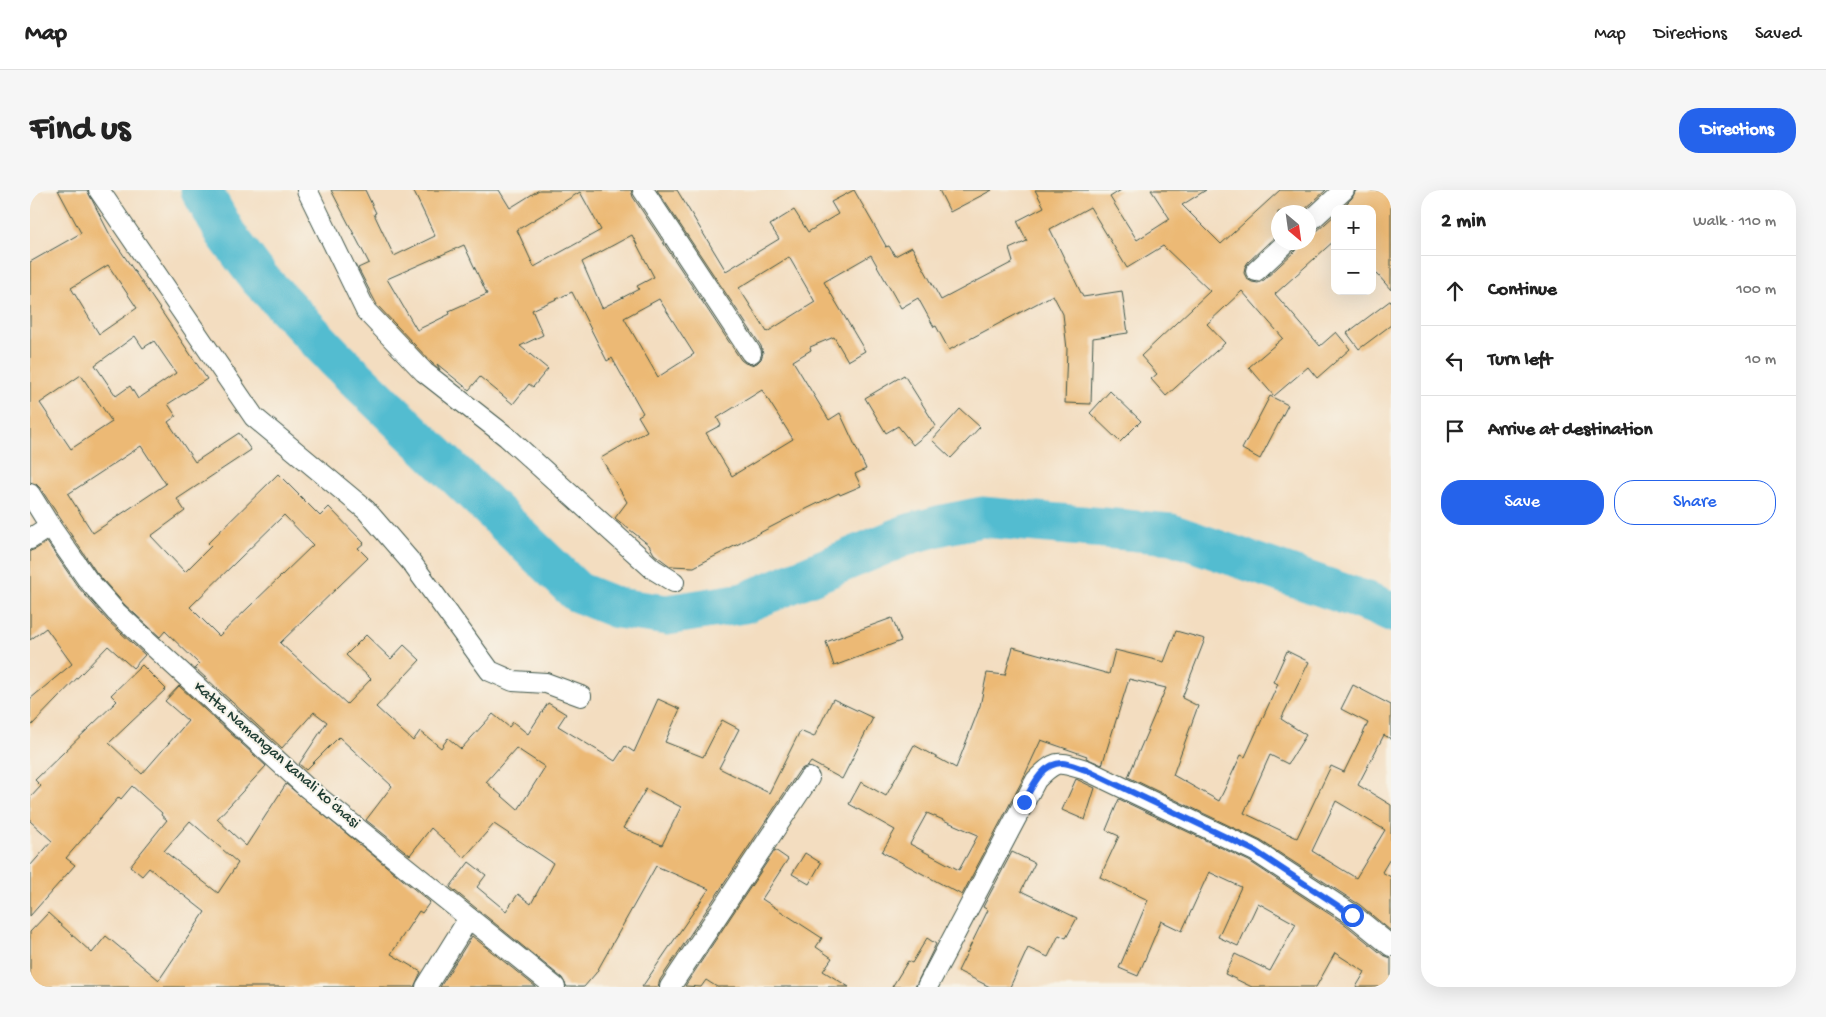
<!DOCTYPE html>
<meta charset="utf-8">
<style>
:root{--surface:#fff;--page:#f6f6f6;--text:#222;--muted:#767676;--line:#e0e0e0;--accent:#2563eb}
body{margin:0;font-family:"Gochi Hand",sans-serif;background:var(--page);color:var(--text)}
.controls{position:absolute;right:15px;top:15px;display:grid;overflow:hidden;border-radius:10px;box-shadow:0 5px 20px #0002}
.controls button{width:45px;height:45px;display:grid;place-items:center;padding:0;border:0;border-bottom:1px solid var(--line);background:var(--surface);color:var(--text);font:25px sans-serif}
.compass{position:absolute;left:1241px;top:15px;width:45px;height:45px;border-radius:50%;background:var(--surface);box-shadow:0 5px 20px #0002;rotate:151deg}
.stop{position:absolute;width:15px;height:15px;margin:-11px;border:4px solid #2563eb;border-radius:50%;background:#fff}
.stop.end{background:#2563eb;border-color:#fff;box-shadow:0 1px 5px #0008}
.list{margin:0;padding:0;list-style:none}
h2{display:flex;justify-content:space-between;align-items:center;height:65px;margin:0;padding:0 20px;font-size:21px}
h2 small{font-size:16px;font-weight:400;color:var(--muted)}
.list li{display:grid;grid-template-columns:32px 1fr auto;gap:15px;align-items:center;box-sizing:border-box;height:70px;padding:0 20px;border-top:1px solid var(--line)}
.list b{display:block;font-size:19px;white-space:nowrap}
.list em{font-size:16px;font-style:normal;color:var(--muted)}
.actions{display:flex;gap:10px;padding:15px 20px}
.actions a{flex:1;padding:11px 0;border:1px solid var(--accent);border-radius:20px;text-align:center;font-size:18px;color:var(--accent)}
.actions .main{background:var(--accent);color:#fff}
.icon{flex:none;width:28px;height:28px;fill:none;stroke:currentColor;stroke-width:2;stroke-linecap:round;stroke-linejoin:round}
.map{position:relative;flex:none;width:1361px;height:797px;overflow:hidden;border-radius:20px}
header{display:flex;align-items:center;gap:30px;box-sizing:border-box;height:70px;padding:0 25px;background:var(--surface);border-bottom:1px solid var(--line)}
header strong{font-size:24px}
nav{display:flex;gap:28px;margin-inline-start:auto;font-size:18px}
.intro{display:flex;align-items:center;justify-content:space-between;box-sizing:border-box;height:120px;padding:0 30px}
h1{margin:0;font-size:35px}
.button{padding:12px 22px;border-radius:20px;background:var(--accent);color:#fff;font-size:18px;font-weight:700}
main{display:flex;gap:30px;padding:0 30px}
aside{flex:1;background:var(--surface);border-radius:20px;box-shadow:0 5px 20px #0002}
.map>svg:first-child{display:block}
.lines{fill:none;stroke-linecap:round;stroke-linejoin:round}
.canal{stroke:#53bcd0;stroke-width:25}
.river{stroke:#53bcd0;stroke-width:41}
.building{fill:#ecb975;fill-rule:evenodd}
.street-casing{stroke:#3f5549;stroke-width:22}
.street{stroke:#fff;stroke-width:20}
.route{stroke:#2563eb;stroke-width:6}
.labels{text-anchor:middle;dominant-baseline:central;stroke-width:4;stroke-linejoin:round;paint-order:stroke}
.street-label{font-size:16px;fill:#1f3d34;stroke:#f7f3e8}
</style>
<header>
<strong>Map</strong>
<nav><a>Map</a><a>Directions</a><a>Saved</a></nav>
</header>
<div class="intro"><h1>Find us</h1><a class="button">Directions</a></div>
<main>
<div class="map">
<svg width="1361" height="797" viewBox="0 0 1361 797">
<rect width="100%" height="100%" fill="#f7f3e8"/>
<filter id="ink" filterUnits="userSpaceOnUse"><feTurbulence type="fractalNoise" baseFrequency=".02" numOctaves="2"/><feDisplacementMap in="SourceGraphic" scale="10" xChannelSelector="R" yChannelSelector="G"/><feConvolveMatrix kernelMatrix="1 2 1 2 8 2 1 2 1" color-interpolation-filters="sRGB"/></filter>
<filter id="wash" filterUnits="userSpaceOnUse"><feTurbulence type="fractalNoise" baseFrequency=".0096" numOctaves="4" result="noise"/><feDisplacementMap in="SourceGraphic" scale="20" xChannelSelector="R" yChannelSelector="G"/><feGaussianBlur stdDeviation="1.12" result="paint"/><feColorMatrix in="noise" values="0 0 0 0 0 0 0 0 0 0 0 0 0 0 0 0 0 1.4 0 .05"/><feComposite in="paint" operator="in"/></filter>
<g filter="url(#wash)">
<rect width="100%" height="100%" fill="#f3ddc0"/>
<g class="lines">
<!-- canal -->
<path class="canal" d="M1343,414H1361"/>
<!-- river -->
<path class="river" d="M171,0L196,44L229,88L305,168L547,402L587,418L637,425L714,413L879,344L912,335L952,327L1141,344L1343,414L1361,422"/>
</g>
<g id="blocks">
<!-- building -->
<g class="building">
<path d="M28,0H57L80,45L177,189L138,214L146,226L138,232L165,272L209,243L221,260L147,309L155,321L121,346L155,382L181,356L178,353L248,284L290,326L299,317L334,353L328,358L338,368L250,453L317,514L341,489L316,465L336,445L361,469L374,455L390,470L346,517L383,551L390,541L411,558L418,548L431,559L463,524L479,537L483,532L498,544L518,513L536,524L528,536L585,571L595,556L604,562L628,509L650,519L635,552L673,567L692,530L709,539L689,578L739,603L770,541L784,547L803,509L843,528L812,589L781,572L778,576L773,578L769,581L630,790L628,797H612L679,699L626,676L566,783L554,797H537L532,788L420,697L439,672L456,685L447,697L476,721L488,704L501,714L523,673L464,634L434,668L401,638L380,665L336,630L362,596L309,547L276,580L269,574L297,532L284,522L252,558L165,478L169,474L135,441L130,447L94,414L66,382L10,298L6,294L0,292V72L51,43ZM78,75L107,118L69,144L41,98ZM105,146L113,158L124,151L146,183L108,209L100,196L86,206L65,175ZM51,185L82,232L41,259L10,213ZM111,256L136,294L63,343L38,304ZM254,325L283,355L189,446L160,417ZM486,558L515,577L488,620L456,592ZM616,599L651,617L632,655L593,638Z"/>
<path d="M301,0H335L346,23L344,24L364,66L405,46L383,0H469L480,18L509,0H601L603,7L711,170L715,173L721,175L727,173L731,169L733,163L731,156L627,0H647L696,81L749,49L740,35L764,20L778,42L808,24L801,12L824,0L856,56L855,57L859,56L865,66L882,57L911,110L983,72L979,59L997,51L987,31L1014,17L1005,0H1091L1080,7L1107,50L1140,29L1121,0H1176L1152,15L1191,54L1250,0H1296L1272,22H1248V44L1218,72L1215,77L1214,83L1217,89L1222,92L1228,93L1234,90L1265,61L1269,52H1278V45L1286,42L1305,25V50L1245,104L1290,156L1306,142L1320,159L1287,188L1278,177L1244,206L1219,177L1253,148L1212,101L1177,134L1195,153L1136,206L1121,189L1127,184L1111,166L1180,101L1133,56L1097,78L1060,17L1020,39L1053,107L1092,101L1098,143L1063,148L1061,214L1035,213L1037,159L1033,124L1023,105L919,160L906,136L904,137L888,108L871,118L841,65L794,92L835,161L818,171L804,147L780,157L781,160L763,171L799,230L810,223L836,279L825,284L831,296L810,305L809,303L770,322L664,377L640,376L624,364L619,355L585,328L597,312L571,268L617,241L608,226L613,223L582,168L577,171L542,102L502,120L513,145L490,156L518,179L503,197L499,194L483,214L450,187L439,200L407,174L410,180L402,173L347,115L328,78L339,73ZM550,2L571,40L504,77L487,40ZM602,45L624,87L607,96L609,99L572,118L552,72ZM434,55L457,104L419,121L420,124L387,140L357,89ZM759,67L785,112L737,142L709,98ZM629,109L664,164L628,187L594,128ZM732,200L763,249L702,286L676,243L691,235L687,228Z"/>
<path d="M909,0H962L920,22Z"/>
<path d="M1326,0H1361V100L1342,78V19H1311L1322,8Z"/>
<path d="M1361,110V135L1329,159L1317,143Z"/>
<path d="M874,185L906,236L883,255L868,236L856,243L835,208Z"/>
<path d="M1080,201L1111,231L1090,252L1060,223Z"/>
<path d="M1240,206L1258,215L1230,269L1212,259Z"/>
<path d="M930,219L950,237L921,268L902,250Z"/>
<path d="M17,352L48,397L78,431L115,465L103,478L78,456L0,537V509L42,474L16,438L0,450V361L6,359Z"/>
<path d="M862,428L871,451L804,476L796,452Z"/>
<path d="M1146,441L1175,449L1152,508L1168,516L1143,585L1189,611L1211,565L1215,567L1248,494L1243,492L1257,461L1279,472L1251,529L1276,545L1258,574L1240,565L1214,623L1267,648L1301,576L1314,582L1338,533L1311,519L1323,495L1361,515V549L1354,545L1328,595L1361,615V667L1352,682L1361,687V741L1330,715L1231,651L1098,587L1136,498L1099,489L1072,575L1056,568L1057,566L1011,550L992,591L932,705L852,662L865,640L819,614L831,592L856,606L884,555L926,578L950,516L957,483L975,485L983,457L1079,484L1085,460L1134,472ZM1306,611L1355,640L1326,688L1282,661ZM897,623L948,645L929,680L880,654Z"/>
<path d="M112,475L136,499L79,553L112,584L158,531L135,511L149,496L236,576L187,629L216,656L256,594L400,712L392,723L389,721L361,764L391,782L384,797H0V742L18,723L62,763L76,746L129,790L175,722L119,678L112,686L100,676L137,630L131,625L132,623L102,596L91,609L89,607L36,668L45,675L0,726V676L22,651L0,631V608L11,596L5,590L87,511L81,505ZM160,631L208,673L188,703L134,661Z"/>
<path d="M1046,589L1065,598L1055,630L1032,620Z"/>
<path d="M1089,609L1219,671L1316,735L1353,765L1361,768V797H1326L1335,782L1305,763L1286,797H1222L1195,784L1205,764L1240,781L1266,734L1228,713L1208,756L1188,747L1211,697L1179,682L1152,741L1131,731L1108,786L1089,778L1118,710L1070,687L1089,646L1076,640Z"/>
<path d="M745,660L758,669L732,709L792,748L786,757L802,768L793,781L819,797H687L676,790L671,797L655,796Z"/>
<path d="M982,662L1005,673L991,701L1047,728L1036,748L1029,745L1018,767L998,758L980,797H960L928,781L958,720L953,717Z"/>
<path d="M775,663L791,673L779,694L762,684Z"/>
<path d="M442,746L506,797H410Z"/>
<path d="M897,748L906,754L885,797H862L878,771L882,773Z"/>
</g>
</g>
</g>
<g filter="url(#ink)">
<use href="#blocks" fill-opacity="0" stroke="#3f5549" stroke-width="1"/>
<g class="lines">
<defs>
<g id="street">
<path d="M69,0L224,227L336,320L381,372L460,481L483,491L516,493L551,506"/>
<path d="M277,0L336,121L394,182L477,247L623,379L644,392"/>
<path d="M613,0L721,163"/>
<path d="M1278,33L1314,0"/>
<path d="M1226,81L1257,52"/>
<path d="M0,304L20,336L57,389L86,422L276,597L525,797"/>
<path d="M0,349L20,336"/>
<path d="M396,797L439,728"/>
<path d="M640,797L779,588"/>
<path d="M897,797L1006,590C1028,568 1028,572 1056,580L1225,661L1323,725L1361,756"/>
</g>
</defs>
<!-- street casing -->
<use href="#street" class="street-casing"/>
<!-- street -->
<use href="#street" class="street"/>
</g>
</g>
<g class="lines" filter="url(#ink)">
<!-- route -->
<path class="route" d="M994,612C1002,597 1012,573 1032,573C1039,573 1049,578 1056,580L1225,661L1322,725"/>
</g>
<g class="labels">
<!-- street labels -->
<g class="street-label">
<text transform="translate(246 566) rotate(41)">Katta Namangan kanali koʻchasi</text>
</g>
</g>
</svg>
<div class="controls">
<button>+</button>
<button>−</button>
</div>
<svg class="compass" viewBox="-18 -18 36 36"><path d="M0-13l5 13h-10z" fill="#e53935"/><path d="M0 13l5-13h-10z" fill="#767676"/></svg>
<div class="stop" style="left:1322px;top:725px"></div>
<div class="stop end" style="left:994px;top:612px"></div>
</div>
<aside>
<h2>2 min<small>Walk · 110 m</small></h2>
<ul class="list">
<li><svg class="icon" aria-label="ahead" viewBox="0 0 24 24"><path d="M12 20V5M6 11l6-6 6 6"/></svg><div><b>Continue</b></div><em>100 m</em></li>
<li><svg class="icon" aria-label="left" viewBox="0 0 24 24"><path d="M17 20v-9H6M10 6l-5 5 5 5"/></svg><div><b>Turn left</b></div><em>10 m</em></li>
<li><svg class="icon" aria-label="arrive" viewBox="0 0 24 24"><path d="M6 21V4h12l-3 4 3 4H6"/></svg><div><b>Arrive at destination</b></div></li>
</ul>
<div class="actions"><a class="main">Save</a><a>Share</a></div>
</aside>
</main>
